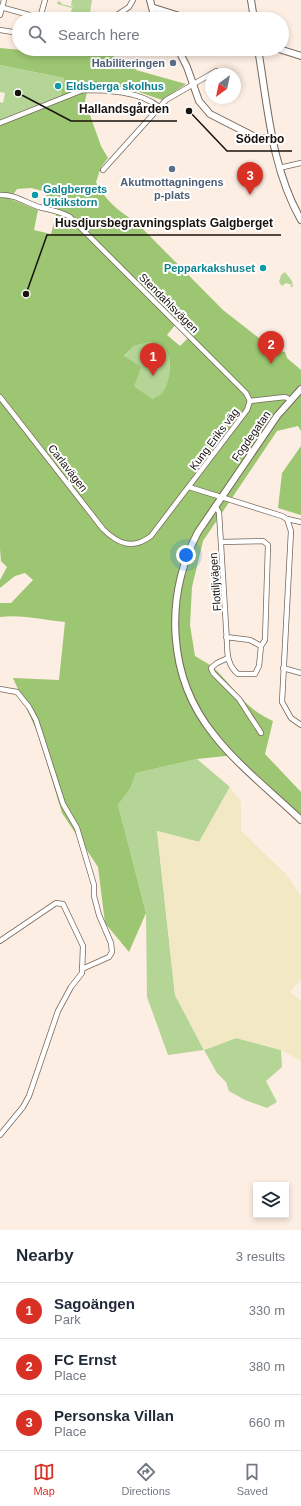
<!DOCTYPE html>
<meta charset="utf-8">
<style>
:root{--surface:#fff;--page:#f6f6f7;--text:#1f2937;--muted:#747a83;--line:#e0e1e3;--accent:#d93025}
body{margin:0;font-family:Helvetica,sans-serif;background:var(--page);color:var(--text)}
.controls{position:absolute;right:12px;bottom:12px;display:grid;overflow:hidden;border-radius:0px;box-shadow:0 2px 6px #0003}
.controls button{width:36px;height:36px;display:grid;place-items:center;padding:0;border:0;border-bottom:1px solid var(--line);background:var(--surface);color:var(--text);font:20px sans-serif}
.compass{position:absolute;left:205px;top:68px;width:36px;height:36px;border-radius:50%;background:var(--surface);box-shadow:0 2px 6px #0003;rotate:213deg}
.you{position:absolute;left:186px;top:555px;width:14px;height:14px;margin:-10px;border:3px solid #fff;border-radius:50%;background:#1a73e8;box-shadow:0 0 0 6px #1a73e833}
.badge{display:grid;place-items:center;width:26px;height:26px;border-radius:50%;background:var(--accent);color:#fff;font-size:13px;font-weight:700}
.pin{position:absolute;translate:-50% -33px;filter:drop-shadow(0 1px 2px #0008)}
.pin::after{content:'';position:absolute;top:21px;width:14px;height:12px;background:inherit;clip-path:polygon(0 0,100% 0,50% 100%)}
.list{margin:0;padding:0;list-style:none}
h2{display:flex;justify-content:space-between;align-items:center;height:52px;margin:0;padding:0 16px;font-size:17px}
h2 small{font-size:13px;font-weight:400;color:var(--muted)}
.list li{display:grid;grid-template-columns:26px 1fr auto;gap:12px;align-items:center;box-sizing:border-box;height:56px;padding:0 16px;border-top:1px solid var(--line)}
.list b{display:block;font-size:15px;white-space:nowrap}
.list p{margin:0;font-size:13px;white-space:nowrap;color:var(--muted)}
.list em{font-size:13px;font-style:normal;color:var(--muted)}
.icon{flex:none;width:22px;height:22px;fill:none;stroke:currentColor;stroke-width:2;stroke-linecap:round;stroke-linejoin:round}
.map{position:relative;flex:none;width:301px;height:1230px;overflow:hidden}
.search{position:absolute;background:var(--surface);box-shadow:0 2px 6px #0003;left:12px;right:12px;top:12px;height:44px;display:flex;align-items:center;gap:10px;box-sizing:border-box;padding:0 14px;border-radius:22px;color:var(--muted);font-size:15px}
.sheet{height:220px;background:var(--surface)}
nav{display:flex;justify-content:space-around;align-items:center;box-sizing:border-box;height:56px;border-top:1px solid var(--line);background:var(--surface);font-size:11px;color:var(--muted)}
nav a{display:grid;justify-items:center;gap:2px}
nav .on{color:var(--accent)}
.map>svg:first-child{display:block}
.green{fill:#b4d595}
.forest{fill:#9cc671;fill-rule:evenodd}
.sand{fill:#f2e8c3}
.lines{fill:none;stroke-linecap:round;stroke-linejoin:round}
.street-casing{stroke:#77685b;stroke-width:6}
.secondary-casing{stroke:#77685b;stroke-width:8}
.street{stroke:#fff;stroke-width:4.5}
.secondary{stroke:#fff;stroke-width:6}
.service-dot{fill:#5c6f8a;stroke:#fff;stroke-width:1.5}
.culture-dot{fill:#0f9aa8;stroke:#fff;stroke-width:1.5}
.labels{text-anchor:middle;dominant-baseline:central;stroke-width:4;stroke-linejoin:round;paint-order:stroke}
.service-label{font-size:11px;font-weight:bold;fill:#4e5e75;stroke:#fff;text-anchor:end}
.culture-label{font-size:11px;font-weight:bold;fill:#0d838f;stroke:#fff;text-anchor:start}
.street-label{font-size:11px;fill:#18120d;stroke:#fff}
.leader{fill:none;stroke:#18120d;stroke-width:1.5}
.callout-dot{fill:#18120d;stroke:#fff;stroke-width:1.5}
.callout-label{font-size:12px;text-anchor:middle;font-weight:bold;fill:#18120d;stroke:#fff;stroke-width:4;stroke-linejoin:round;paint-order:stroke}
</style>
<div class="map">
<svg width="301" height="1230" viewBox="0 0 301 1230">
<rect width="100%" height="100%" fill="#fdeee3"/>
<!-- green -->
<g class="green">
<path d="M72,0H92L89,19H69L72,8L57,4L58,1L62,3L61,4L74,7L71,5Z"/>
<path d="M0,65L64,78L61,95L0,121V102L3,103L5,93L0,92Z"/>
<path d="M285,272L292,281L293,287H290L292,285L286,283L282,286L279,282L281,275Z"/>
<path d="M149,342C156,343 163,346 167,353C173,362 169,389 160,395C158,396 154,398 151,399L134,386L124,357L134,346Z"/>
<path d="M197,759L230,787L199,842L157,831L175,995L204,1050L236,1038L281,1050L282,1067L266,1081L277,1102L267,1108L245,1100L229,1091L226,1082L217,1073L204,1050L168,1055L147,997L146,913L118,805L130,789L136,773Z"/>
</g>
<!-- forest -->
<g class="forest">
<path d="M0,48L53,53L63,49H90L113,55L117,63L134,67L136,70L186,84L162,100L139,92L88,88L85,101L101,146L108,158L101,167L96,182C104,199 119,212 135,221L223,310L273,349L285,352L287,358L301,370V431L298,426L277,431L203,541L192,587L190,625L195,656C203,661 212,665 218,672C238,693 245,708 273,721L265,754L301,792V816L236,755L197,759L136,773L130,789L118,805L146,913L129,952L105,923L98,867L62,813L38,734L13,678L59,680L65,622C43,620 22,614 0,617V603H11L33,580L25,573L15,576L0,588V580L7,567L1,561L0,549V121L61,95L64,78L0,65ZM31,188L46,192L47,201L59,203L51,234L34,230L38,210L10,199L17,189ZM176,324L189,337L180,346L167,335ZM149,342C156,343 163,346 167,353C173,362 169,388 160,395C158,396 154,397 152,399L134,386L141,367L124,356L134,346Z"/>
<path d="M301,446V515L278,508L282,473Z"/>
</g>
<!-- sand -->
<path class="sand" d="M230,787L241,802V831L286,874L301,896V979L290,992L301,1001V1061L281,1050L236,1038L204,1050L175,995L157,831L199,842Z"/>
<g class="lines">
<defs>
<g id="street">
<path d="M0,7L44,19"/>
<path d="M0,15L4,0"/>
<path d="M40,18L45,0"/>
<path d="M111,19L129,7L133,0"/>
<path d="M0,30L19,33"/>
<path d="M211,74L216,71L219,74"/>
<path d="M0,123L83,90C106,90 140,91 159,107"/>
<path d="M279,168L301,163"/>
<path d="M103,170L166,100L211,74"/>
<path d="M0,195C15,194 26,203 39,207C50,210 60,211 70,217L246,393L250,401L285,397L291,400"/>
<path d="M0,397L103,529C118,544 133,550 151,536L247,410L250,401"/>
<path d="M189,487L282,516L287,519L291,531L282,702L291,718L301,725"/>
<path d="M215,506L219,512L227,643C227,654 228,666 238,674H255L259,666L261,646L250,640L226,637"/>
<path d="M287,519L301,522"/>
<path d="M221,542L263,541L268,545L265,640L261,646"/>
<path d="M228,658L217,663L211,668L213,673L239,699L261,733"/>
<path d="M283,668L301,673"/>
<path d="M0,689L17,692L29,707L36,720L63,804L77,828L94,885V896L99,915L111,943L112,952L109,957L82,969"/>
<path d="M0,941L56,903L63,904L83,946L82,973L71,987L58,1011L29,1096L23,1107L0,1135"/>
</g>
<g id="secondary">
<path d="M150,0L155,19"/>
<path d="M251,0L254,19"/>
<path d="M154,8L189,19"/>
<path d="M178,49L187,67L199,101L210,114L257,138H271"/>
<path d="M258,49C268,107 271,167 301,220"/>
<path d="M279,49L301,56"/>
<path d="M301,389L277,416L198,532C164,597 167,677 214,735C239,767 272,792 301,820"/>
</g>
</defs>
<!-- street casing -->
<use href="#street" class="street-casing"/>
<!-- secondary casing -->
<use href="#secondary" class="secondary-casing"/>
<!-- street -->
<use href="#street" class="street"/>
<!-- secondary -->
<use href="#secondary" class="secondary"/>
</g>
<!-- markers -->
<g class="service-dot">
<circle cx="173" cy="63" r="4"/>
<circle cx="172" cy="169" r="4"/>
</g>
<g class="culture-dot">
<circle cx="58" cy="86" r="4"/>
<circle cx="35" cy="195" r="4"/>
<circle cx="263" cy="268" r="4"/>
</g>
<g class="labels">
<!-- service labels -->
<g class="service-label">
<text x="165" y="63">Habiliteringen</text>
<text x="172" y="182" text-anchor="middle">Akutmottagningens<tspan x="172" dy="13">p-plats</tspan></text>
</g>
<!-- culture labels -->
<g class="culture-label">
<text x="66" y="86">Eldsberga skolhus</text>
<text x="43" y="189">Galgbergets<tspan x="43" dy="13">Utkikstorn</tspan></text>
<text x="255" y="268" text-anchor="end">Pepparkakshuset</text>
</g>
<!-- street labels -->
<g class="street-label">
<text transform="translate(169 303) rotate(45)">Stendahlsvägen</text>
<text transform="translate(251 436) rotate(-55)">Fogdegatan</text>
<text transform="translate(214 439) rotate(-53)">Kung Eriks väg</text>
<text transform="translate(68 468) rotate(52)">Carlavägen</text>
<text transform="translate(215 582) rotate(-94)">Flottiljvägen</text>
</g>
</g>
<!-- callouts -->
<path class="leader" d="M18 93L71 121H177M189 111L227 151H292M26 294L47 235H281"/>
<g class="callout-dot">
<circle cx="18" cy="93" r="4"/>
<circle cx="189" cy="111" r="4"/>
<circle cx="26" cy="294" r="4"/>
</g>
<g class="callout-label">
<text x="124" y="113">Hallandsgården</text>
<text x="260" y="143">Söderbo</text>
<text x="164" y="227">Husdjursbegravningsplats Galgberget</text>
</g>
</svg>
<div class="controls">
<button><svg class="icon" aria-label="layers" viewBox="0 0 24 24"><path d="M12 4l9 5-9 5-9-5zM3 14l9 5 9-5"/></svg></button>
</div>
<svg class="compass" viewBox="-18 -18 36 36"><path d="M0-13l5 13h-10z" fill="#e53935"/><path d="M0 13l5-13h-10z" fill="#747a83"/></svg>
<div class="you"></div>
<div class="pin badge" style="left:153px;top:376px">1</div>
<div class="pin badge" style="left:271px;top:364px">2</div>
<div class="pin badge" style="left:250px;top:195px">3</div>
<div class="search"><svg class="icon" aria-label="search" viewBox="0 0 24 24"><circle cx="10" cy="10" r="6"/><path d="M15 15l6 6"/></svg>Search here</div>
</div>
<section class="sheet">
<h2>Nearby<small>3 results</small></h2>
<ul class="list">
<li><span class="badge">1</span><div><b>Sagoängen</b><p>Park</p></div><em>330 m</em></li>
<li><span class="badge">2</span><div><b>FC Ernst</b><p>Place</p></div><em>380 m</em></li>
<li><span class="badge">3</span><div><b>Personska Villan</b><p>Place</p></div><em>660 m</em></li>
</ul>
</section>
<nav>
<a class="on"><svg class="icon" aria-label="map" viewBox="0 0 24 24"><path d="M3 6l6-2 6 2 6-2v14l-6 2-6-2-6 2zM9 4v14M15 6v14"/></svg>Map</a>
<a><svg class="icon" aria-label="directions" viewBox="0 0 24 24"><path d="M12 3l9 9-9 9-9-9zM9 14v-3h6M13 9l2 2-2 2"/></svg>Directions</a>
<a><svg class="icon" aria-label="saved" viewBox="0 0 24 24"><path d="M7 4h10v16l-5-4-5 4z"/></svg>Saved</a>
</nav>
